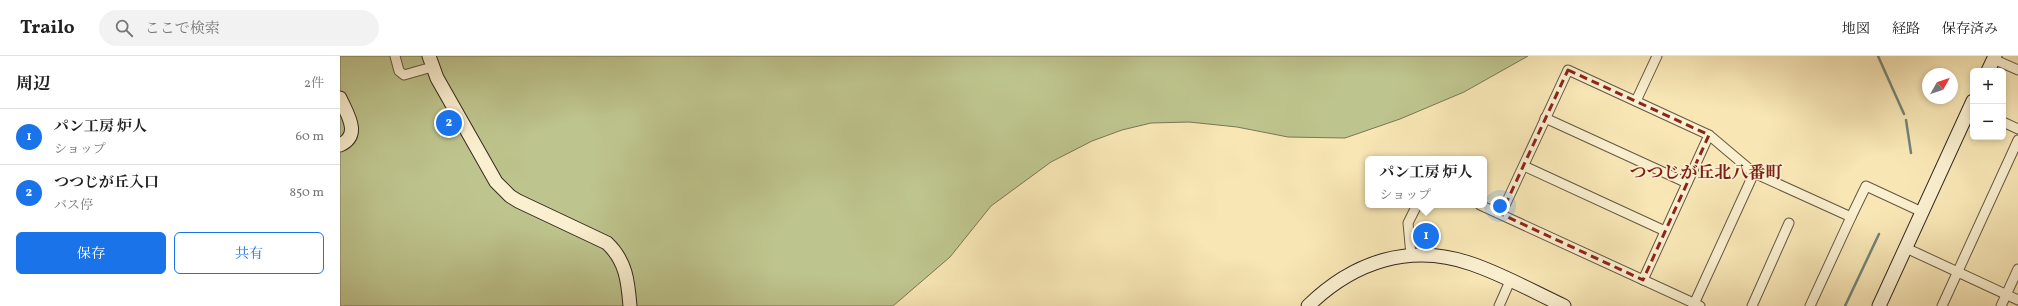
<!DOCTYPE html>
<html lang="ja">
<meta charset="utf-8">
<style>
:root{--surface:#fff;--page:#f2f2f2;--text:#222;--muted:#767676;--line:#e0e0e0;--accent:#1a73e8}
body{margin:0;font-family:Vollkorn,"Noto Serif JP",serif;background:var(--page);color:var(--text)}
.controls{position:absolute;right:12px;top:12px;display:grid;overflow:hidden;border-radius:6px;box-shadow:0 2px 6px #0003}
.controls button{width:36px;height:36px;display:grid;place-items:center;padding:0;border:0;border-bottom:1px solid var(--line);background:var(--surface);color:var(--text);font:20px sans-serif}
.compass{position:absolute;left:1582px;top:12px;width:36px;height:36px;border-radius:50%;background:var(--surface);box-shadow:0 2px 6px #0003;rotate:50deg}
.you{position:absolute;left:1160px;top:150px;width:14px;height:14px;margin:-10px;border:3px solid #fff;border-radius:50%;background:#1a73e8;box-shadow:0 0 0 6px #1a73e833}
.badge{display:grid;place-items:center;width:26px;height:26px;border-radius:50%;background:var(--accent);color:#fff;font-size:13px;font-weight:700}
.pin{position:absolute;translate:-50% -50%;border:2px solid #fff;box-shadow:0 1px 4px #0006}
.popup{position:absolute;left:1025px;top:100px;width:122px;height:52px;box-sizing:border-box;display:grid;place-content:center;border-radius:6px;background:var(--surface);filter:drop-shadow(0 1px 3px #0005);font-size:13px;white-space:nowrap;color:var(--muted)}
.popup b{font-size:15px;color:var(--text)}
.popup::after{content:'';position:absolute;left:50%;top:100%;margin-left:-8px;border:8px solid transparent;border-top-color:var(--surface)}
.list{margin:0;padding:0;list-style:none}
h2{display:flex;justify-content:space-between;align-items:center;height:52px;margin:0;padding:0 16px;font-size:17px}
h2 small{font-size:13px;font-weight:400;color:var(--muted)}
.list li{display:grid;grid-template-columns:26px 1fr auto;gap:12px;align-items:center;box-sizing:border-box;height:56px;padding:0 16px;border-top:1px solid var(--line)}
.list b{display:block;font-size:15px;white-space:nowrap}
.list p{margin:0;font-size:13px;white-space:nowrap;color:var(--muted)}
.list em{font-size:13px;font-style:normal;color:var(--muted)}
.actions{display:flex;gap:8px;padding:12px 16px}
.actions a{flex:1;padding:9px 0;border:1px solid var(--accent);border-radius:6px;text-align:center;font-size:14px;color:var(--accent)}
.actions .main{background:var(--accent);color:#fff}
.icon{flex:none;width:22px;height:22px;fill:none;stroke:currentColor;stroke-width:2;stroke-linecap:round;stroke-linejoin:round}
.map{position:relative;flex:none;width:1678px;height:250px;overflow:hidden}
header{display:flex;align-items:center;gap:24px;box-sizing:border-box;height:56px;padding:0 20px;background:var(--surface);border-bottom:1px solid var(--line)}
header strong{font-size:19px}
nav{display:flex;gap:22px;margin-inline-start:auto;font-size:14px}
.search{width:280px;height:36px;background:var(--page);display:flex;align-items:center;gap:10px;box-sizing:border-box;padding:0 14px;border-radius:22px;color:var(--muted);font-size:15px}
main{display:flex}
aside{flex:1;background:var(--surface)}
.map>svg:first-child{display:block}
.green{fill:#bec48d;stroke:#797656}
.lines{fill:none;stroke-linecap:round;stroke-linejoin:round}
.stream{stroke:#738377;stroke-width:2.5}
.street-casing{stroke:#655844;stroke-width:11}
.secondary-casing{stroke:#34281f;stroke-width:15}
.street{stroke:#faefcf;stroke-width:9}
.secondary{stroke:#faefcf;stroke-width:13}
.marked{fill:none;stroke:#8f2418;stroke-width:3;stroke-dasharray:8 5;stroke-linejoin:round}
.labels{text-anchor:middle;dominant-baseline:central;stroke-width:3.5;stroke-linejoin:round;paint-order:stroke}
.quarter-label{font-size:17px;font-weight:bold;fill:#7a1f14;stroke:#faefcf}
</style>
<header>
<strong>Trailo</strong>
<div class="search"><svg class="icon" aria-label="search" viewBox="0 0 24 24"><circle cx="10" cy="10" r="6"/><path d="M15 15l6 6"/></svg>ここで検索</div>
<nav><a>地図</a><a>経路</a><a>保存済み</a></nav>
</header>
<main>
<aside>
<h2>周辺<small>2件</small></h2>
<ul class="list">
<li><span class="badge">1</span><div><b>パン工房 炉人</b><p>ショップ</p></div><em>60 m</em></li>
<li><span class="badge">2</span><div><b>つつじが丘入口</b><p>バス停</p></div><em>850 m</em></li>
</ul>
<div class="actions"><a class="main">保存</a><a>共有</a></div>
</aside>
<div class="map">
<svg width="1678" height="250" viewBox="0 0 1678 250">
<rect width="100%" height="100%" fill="#f8e6b5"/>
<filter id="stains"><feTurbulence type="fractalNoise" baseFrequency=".005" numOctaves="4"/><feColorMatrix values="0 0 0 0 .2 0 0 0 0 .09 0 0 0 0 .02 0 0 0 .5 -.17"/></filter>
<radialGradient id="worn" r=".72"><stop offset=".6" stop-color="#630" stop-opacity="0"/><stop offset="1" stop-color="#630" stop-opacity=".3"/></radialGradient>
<!-- green -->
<path class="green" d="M0,0H1188L1124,36L1060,63L1005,82L948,81L897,71L849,66L811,67L782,74L752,85L711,106L651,150L610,201L553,250H0Z"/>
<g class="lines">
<!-- stream -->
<g class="stream">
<path d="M1538,0L1564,58"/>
<path d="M1566,64L1571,97"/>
<path d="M1505,250L1539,178"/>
</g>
<defs>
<g id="street">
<path d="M55,0L59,15L64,19L92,11"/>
<path d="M1653,3L1678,14"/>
<path d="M1296,45L1317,0"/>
<path d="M1205,62L1347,127"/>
<path d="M1663,66L1678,73"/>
<path d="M1184,110L1325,175"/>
<path d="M1140,149L1360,250"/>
<path d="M1161,158L1228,14L1369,79L1414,117L1511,161L1470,250"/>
<path d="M1511,161L1526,130L1582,156"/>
<path d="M1566,192L1678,244"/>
<path d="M1071,199L1068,167L1077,149"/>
<path d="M1303,224L1369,79"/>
<path d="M1354,248L1414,117"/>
<path d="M1159,250L1170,225"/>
<path d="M1412,250L1449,167"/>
<path d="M1602,250L1678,84"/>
<path d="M1661,250L1678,213"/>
</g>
<g id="secondary">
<path d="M89,0L97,22L156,126L170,140L178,145L267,187C286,205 288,225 290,250"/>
<path d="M1648,15L1655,0"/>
<path d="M0,42C7,58 22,79 0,89"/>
<path d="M968,250C1013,206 1070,186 1132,208C1164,219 1194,236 1224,250"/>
<path d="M1539,250L1633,45"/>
</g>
</defs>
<!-- street casing -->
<use href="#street" class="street-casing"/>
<!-- secondary casing -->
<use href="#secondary" class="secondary-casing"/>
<!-- street -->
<use href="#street" class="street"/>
<!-- secondary -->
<use href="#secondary" class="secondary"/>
</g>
<!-- marked area -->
<path class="marked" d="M1228,14L1369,79L1303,224L1161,158Z"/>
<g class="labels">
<!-- quarter labels -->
<g class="quarter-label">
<text x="1366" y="117">つつじが丘北八番町</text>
</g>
</g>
<rect width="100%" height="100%" filter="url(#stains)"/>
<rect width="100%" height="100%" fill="url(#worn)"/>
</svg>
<div class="controls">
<button>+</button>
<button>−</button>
</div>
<svg class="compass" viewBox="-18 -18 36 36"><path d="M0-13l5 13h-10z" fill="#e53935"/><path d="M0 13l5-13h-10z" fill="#767676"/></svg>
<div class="you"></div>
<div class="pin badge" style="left:1086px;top:180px">1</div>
<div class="popup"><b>パン工房 炉人</b>ショップ</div>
<div class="pin badge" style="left:109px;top:67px">2</div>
</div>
</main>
